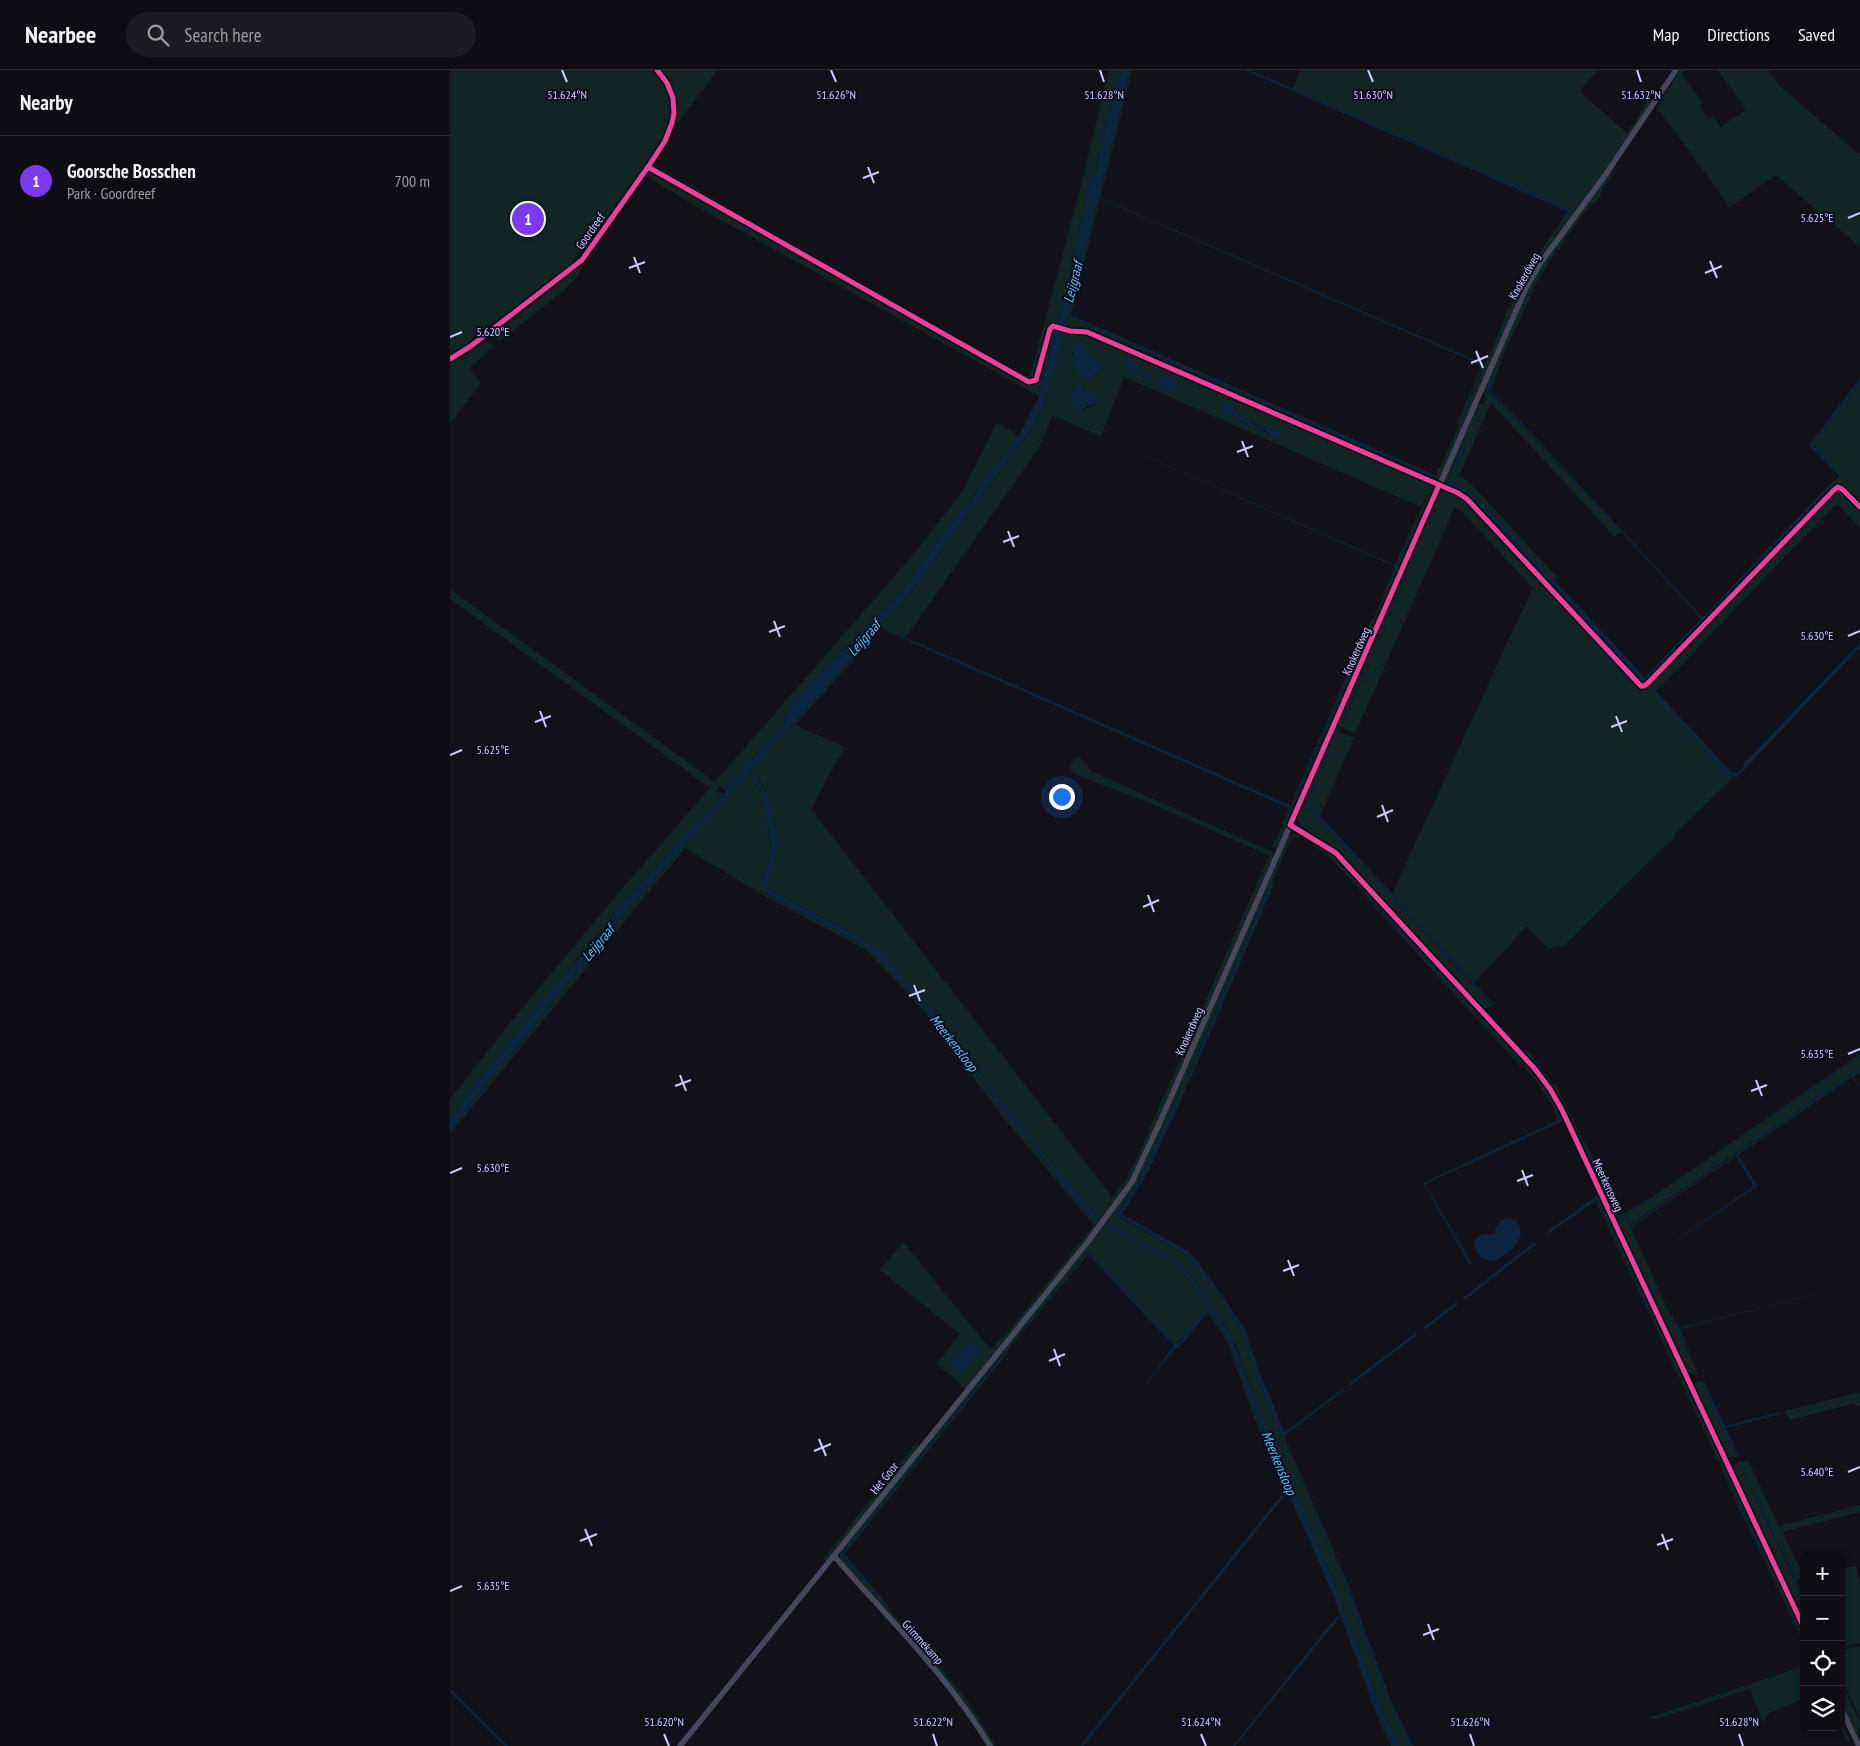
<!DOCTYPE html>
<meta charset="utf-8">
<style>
:root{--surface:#0e0d14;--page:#1c1b22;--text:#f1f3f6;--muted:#9b9ca0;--line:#2e2d34;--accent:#7c3aed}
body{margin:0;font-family:"PT Sans Narrow",sans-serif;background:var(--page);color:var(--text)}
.controls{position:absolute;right:15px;bottom:15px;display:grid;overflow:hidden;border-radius:10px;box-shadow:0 2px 8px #0003}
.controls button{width:45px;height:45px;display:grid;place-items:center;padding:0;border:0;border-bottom:1px solid var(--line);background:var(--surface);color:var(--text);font:25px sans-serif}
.you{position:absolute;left:611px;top:726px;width:18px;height:18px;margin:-12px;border:4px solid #fff;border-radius:50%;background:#1a73e8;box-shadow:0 0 0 8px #1a73e833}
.badge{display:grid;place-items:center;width:32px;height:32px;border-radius:50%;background:var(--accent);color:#fff;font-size:16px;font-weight:700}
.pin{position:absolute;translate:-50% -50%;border:2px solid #fff;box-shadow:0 1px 5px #0006}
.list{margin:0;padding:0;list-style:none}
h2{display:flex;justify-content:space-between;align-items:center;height:65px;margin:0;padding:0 20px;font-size:21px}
h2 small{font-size:16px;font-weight:400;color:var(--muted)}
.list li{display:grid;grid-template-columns:32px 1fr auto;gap:15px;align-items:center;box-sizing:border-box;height:90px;padding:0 20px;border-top:1px solid var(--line)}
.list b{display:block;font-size:19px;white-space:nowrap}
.list p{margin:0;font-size:16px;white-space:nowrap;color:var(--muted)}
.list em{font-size:16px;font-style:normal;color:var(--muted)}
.icon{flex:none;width:28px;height:28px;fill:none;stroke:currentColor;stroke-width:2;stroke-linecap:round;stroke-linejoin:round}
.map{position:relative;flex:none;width:1410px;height:1676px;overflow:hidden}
header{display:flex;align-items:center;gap:30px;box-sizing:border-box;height:70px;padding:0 25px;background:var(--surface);border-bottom:1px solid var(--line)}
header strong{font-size:24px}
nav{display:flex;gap:28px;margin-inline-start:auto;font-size:18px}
.search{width:350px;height:45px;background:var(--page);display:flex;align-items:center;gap:12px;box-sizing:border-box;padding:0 18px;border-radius:28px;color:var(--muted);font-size:19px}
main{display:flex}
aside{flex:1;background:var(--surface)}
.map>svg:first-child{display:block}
.green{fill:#102524;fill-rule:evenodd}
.water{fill:#0d243e}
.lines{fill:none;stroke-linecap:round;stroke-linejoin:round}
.stream{stroke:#0d243e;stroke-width:2.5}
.minor{stroke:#46475b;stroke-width:5.5}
.cycleway-casing{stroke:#0e0d1e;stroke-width:8}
.cycleway{stroke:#ea4096;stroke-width:5}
.ticks{fill:none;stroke:#cccbfe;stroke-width:2}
.labels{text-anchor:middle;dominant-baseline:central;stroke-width:4;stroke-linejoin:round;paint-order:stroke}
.street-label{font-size:12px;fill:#cccbfe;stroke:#0e0d1e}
.water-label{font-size:14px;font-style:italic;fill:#5dc1fa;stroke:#0e0d1e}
.ticks-label{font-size:12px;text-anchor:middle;fill:#cccbfe;stroke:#0e0d1e;stroke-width:4;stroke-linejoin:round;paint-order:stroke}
</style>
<header>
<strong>Nearbee</strong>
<div class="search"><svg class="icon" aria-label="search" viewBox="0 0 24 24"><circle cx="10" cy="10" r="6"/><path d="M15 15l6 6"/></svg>Search here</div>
<nav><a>Map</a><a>Directions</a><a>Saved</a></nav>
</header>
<main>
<aside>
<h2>Nearby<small></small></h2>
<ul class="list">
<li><span class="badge">1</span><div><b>Goorsche Bosschen</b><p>Park · Goordreef</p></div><em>700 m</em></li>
</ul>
</aside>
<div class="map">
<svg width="1410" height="1676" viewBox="0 0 1410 1676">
<rect width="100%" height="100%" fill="#12111a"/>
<!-- green -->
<g class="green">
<path d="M0,0H268L120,195L6,281L11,288L36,272L45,276L19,298L31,313L0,354Z"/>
<path d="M659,0H672L653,65L646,102L640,110L636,128L635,145L630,157L621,203L589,326L242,134L195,105L203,94L530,280L577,306H580L629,123Z"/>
<path d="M680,0H682L621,245L623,246L622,249L985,408L988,398H990L1010,353H1007L1011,345H1013L1029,309L1038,285H1039L1056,246L1055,245L1058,238H1059L1075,206L1074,205L1119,140L843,19L851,0H1148L1130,20V22L1177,63L1182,55H1184L1199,27L1202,33L1167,86L1094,183L988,412H986L641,262L614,259Z"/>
<path d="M1230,0H1235L1232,5L1252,32L1249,37L1257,47H1263L1270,57L1296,40L1268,0H1318L1330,16L1410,85V177L1326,105L1280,137L1209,40L1221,22L1208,43L1206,39Z"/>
<path d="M1161,101H1165L1150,123L1151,126L1143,135L1141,134L1114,170V173L1110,179H1107L1083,218L1084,219L1054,283L1039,321L1171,461L1165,467L1041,333L1009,406L1019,412L1035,429L1108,508L1104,511L1026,426L1000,411L1015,377L1012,376L998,409L999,410C1009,419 1020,427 1031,436L1191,611L1196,609L1195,608L1197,605L1200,606L1385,413L1384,411L1391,405L1362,374L1410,313V436L1391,417L1386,416L1383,419L1193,615L1188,614L1017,428L992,414L1027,334L1034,333L1036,328L1033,321L1082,211L1094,192Z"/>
<path d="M141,182L127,207L113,221L50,271L43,266L126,199Z"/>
<path d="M614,260L639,263L986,416L828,776L822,777L842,737L840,736L843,729V731L845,730L920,558L918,557L922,549H923L935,523H933L941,506V510L965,455H963L966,447H968L982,415L971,437L674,307L651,366L603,346L588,379L456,567L432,558L345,655L395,677L361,739L662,1127L653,1141L677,1107L689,1083L815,795L820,786L702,734L630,706L623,702L619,698L625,688L628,687C635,691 637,698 643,702L820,781L821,780L824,785L693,1085L680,1111L651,1150L516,1319L511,1317L512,1315L487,1294L510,1264L430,1200L453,1172L541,1280L552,1267L553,1268L644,1155L553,1047L469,935L416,880L315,826L235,778L0,1064V1060L166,853L392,598L439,546L450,537L582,358L594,334ZM638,279L645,290L651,294L649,303L642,307L624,294L622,282ZM633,315L647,327L646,334L633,340L620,328L625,316ZM781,333L789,345L797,351L805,353L814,358L831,362L832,365H819C815,360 810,361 805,358C792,352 782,345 773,334ZM309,709L317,724L329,772L316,818L404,864L427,879L481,938L559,1041L647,1147L641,1148L630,1135L465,927L415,876L313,821L311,814L322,784V780L311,723L305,712L304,710Z"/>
<path d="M547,353L569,365L452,520L437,537L425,546L403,572L387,585L367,610L354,622L338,641L334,653L277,718L272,715L275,720L270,716L266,721L271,726L172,834L86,940L0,1049V1029L68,943L164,828L260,718L0,529V519L265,712L462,486L512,422Z"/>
<path d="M990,417L1008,424L1016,430L1186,615L1192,617L1201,611L1384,420L1391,419L1410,438V458L1388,435H1385L1206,621L1202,617L1199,619L1278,705L1284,707L1225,764L1224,766H1227L1219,774L1218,773L1115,875L1098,879L1076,856L1062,873L1024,912L942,824L1082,519L1087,523L1012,441L1005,437L905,664L891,657L853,741L854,742L859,738L1039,933L1044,934L1039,937L1033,938L1028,933L887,781C878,773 850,758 847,749ZM958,500H960L893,654L892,653Z"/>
<path d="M889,663L904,668L870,746L859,734Z"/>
<path d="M844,764H849L883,784L893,794L1087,1006L1105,1033L1113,1049L1110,1054L1101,1034L1085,1009L911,819L876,784L851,767L841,769L822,812L824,813L821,821L818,820L737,1008L740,1010L735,1019L734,1018L691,1109L666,1145L741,1188L762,1215L793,1261L804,1297L817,1331L889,1496L933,1616L960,1676H949L931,1645L933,1643L882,1508L803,1325L786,1275L774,1254L745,1213L727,1190L724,1193L730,1198L768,1251L782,1277L784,1276V1278L782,1279L794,1316L889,1539L923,1633L944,1676H941L927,1647L881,1520L801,1340L777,1271L758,1242L726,1275L638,1181L558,1279L559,1281L554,1287L551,1286L393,1483L394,1488L437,1536L440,1541L473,1576H471C477,1582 482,1585 487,1590L486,1592L517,1630L546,1676H542L527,1651L390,1489V1483L656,1152L683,1115L696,1090L837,767Z"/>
<path d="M1076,978L1104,1015L1106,1014L1110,1021L1109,1022L1135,1074L1137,1073L1139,1080H1138L1169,1147L1174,1146L1185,1165L1184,1166L1248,1304H1243L1237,1301L1115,1041L1096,1008L1074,983Z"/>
<path d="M1410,986V999L1181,1154L1175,1145Z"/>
<path d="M1149,1125L1354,1564V1573L1269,1392L1264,1384H1265L1147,1130L1143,1126Z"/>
<path d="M1252,1311L1286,1384L1289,1387H1277L1243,1315L1245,1312Z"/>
<path d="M1410,1322V1336L1402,1334L1340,1350L1335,1341Z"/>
<path d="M467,1372L470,1376L376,1492L373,1489Z"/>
<path d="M1298,1390L1329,1456L1410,1435V1442L1333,1462L1353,1506L1346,1508L1290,1394L1354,1530V1551L1282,1400L1286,1394L1291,1391L1292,1393Z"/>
<path d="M1406,1496L1410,1511V1573L1391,1577V1499Z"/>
<path d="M1410,1576V1648L1391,1608V1580Z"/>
<path d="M1354,1596V1628L1319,1643L1313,1652L1300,1619L1207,1649L1198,1648Z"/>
<path d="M1391,1612L1410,1652V1657L1408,1659L1410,1671L1391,1631Z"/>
</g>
<!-- water -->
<g class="water">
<path d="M672,0H680L606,294L594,334L582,358L450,537L439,546L392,598L166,853L0,1060V1049L14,1030L101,920L133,884L172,834L271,726L266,720L274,724L276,721L271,715L277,718L334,653L338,641L354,622L367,610L387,585L403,572L425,546L437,537L452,520L508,444L525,425L528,418L569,365L588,329L621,203L630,157L635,145L636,128L640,110L646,102L653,65Z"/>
<path d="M795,0H800L1121,140L1114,149L1113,148L1117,141Z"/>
<path d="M651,128L1034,294L1013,345H1011L1032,295L651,129Z"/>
<path d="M623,246L985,405L986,407L985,408L622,249Z"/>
<path d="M626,272C638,273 642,288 651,294L652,301L638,309L627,305C623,296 622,284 623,275Z"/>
<path d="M1055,283L1041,319L1251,546H1254L1383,411H1385V413L1198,607L1197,605L1251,549L1250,547L1041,321H1039L1038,325L1036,324Z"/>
<path d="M682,290C687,298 699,311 710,308C713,307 715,305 718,305L727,310L729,320L723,322L718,321L707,312L683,301L673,294V291Z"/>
<path d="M1410,308V313L1362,374L1389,403L1391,405L1390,407L1359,375Z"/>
<path d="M629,314L638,318L647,327L648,332L630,340L623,336L620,328L625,316Z"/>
<path d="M781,333C785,339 788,345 795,349C800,353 807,355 813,358H818L831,362L832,365L831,367H822L816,361L806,359L782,345L773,344L769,340L773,334Z"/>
<path d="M609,348L945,495L963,455H965L940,513L944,496Z"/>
<path d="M1012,376L1015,377L1000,411L1021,422L1035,435L1196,609V612L1191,611L1031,436L1018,424L997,413Z"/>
<path d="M958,500H960L892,655V653Z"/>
<path d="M918,557H920L844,731L843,729Z"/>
<path d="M434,558L841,736L834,754H832L839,738L434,560Z"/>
<path d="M1410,573V579L1405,582L1297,697H1294V693Z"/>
<path d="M1200,617L1204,619L1281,702L1288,703L1289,707L1278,705L1199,620Z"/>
<path d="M888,662L889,664L859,734L1041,931V934L859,738L853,742Z"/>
<path d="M305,706L308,709L317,724L329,772L316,818L404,864L427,879L481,938L559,1041L647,1147L646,1150L641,1148L630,1135L465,927L415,876L313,821L311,814L322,784V780L311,723L303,708Z"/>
<path d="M881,789L969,882L1073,997L1072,998Z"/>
<path d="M818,820H820L821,821L740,1010H737Z"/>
<path d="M1410,984V986L1206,1124Z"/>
<path d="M1410,999V1002L1404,1006L1410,1018L1402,1007L1288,1085L1306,1114V1117L1208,1183L1304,1116L1286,1086L1181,1157L1174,1146L1169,1147L1137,1080H1139L1170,1146L1202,1126L1175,1145L1182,1155Z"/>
<path d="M733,1018H735V1021L698,1102L672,1144L739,1182L749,1193L795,1259L809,1301L834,1361H837L893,1319V1321L834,1366L896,1509L941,1631L963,1676H960L957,1670L933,1616L889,1496L817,1331L804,1297L793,1261L762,1215L741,1188L671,1147L666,1146L691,1109Z"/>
<path d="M1104,1040L1109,1052L1108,1053L975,1114L1022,1194L1020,1195L973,1113L1107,1051Z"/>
<path d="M1144,1128H1146L1147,1130L1265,1385L1146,1131L1098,1164V1161Z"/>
<path d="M1058,1148L1067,1151C1078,1171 1061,1181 1045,1191L1031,1189L1026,1180L1024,1172L1031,1165L1044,1164C1047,1154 1047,1151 1058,1148Z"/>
<path d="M658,1154L727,1190L745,1212L781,1265L803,1325L882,1508L933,1643L931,1645L934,1646L949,1676H944L923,1633L889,1539L794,1316L782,1279L784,1277H782L768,1251L730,1198L724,1193L657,1157Z"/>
<path d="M638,1181L726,1275L729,1273L753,1244L757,1243L732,1274L724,1280L687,1325L724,1276L638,1184L558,1280Z"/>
<path d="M1410,1213L1230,1259L1244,1294L1218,1240L1229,1258Z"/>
<path d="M517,1274C542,1271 518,1297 513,1304H506L502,1300V1293Z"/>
<path d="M552,1286L554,1287L395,1483L396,1486L437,1534L436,1536L394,1488L393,1483Z"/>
<path d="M1252,1312L1255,1313L1275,1356L1330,1342V1344L1276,1358L1287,1383L1285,1384Z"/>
<path d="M1267,1391L1292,1441L1354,1576Z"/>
<path d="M1290,1393L1292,1394L1345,1508L1354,1506L1346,1510L1354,1526V1530Z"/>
<path d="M835,1421L836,1424L633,1676H630Z"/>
<path d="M887,1546L889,1548L785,1676H783Z"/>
</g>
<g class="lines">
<!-- stream -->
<g class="stream">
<path d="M1287,705L1297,695"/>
<path d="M1015,1228L1084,1174"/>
<path d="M975,1258L1006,1234"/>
<path d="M900,1314L965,1265"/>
<path d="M0,1620L56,1676"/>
<path d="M1391,1655L1399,1671"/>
</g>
<!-- minor -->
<g class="minor">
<path d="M0,289L21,276L132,190L198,97L215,71L222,53L224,43L223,28L217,13L207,0"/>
<path d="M840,755L886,783L894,792L1085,999L1100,1019L1112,1040L1354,1558"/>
<path d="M384,1486C436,1546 499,1607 540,1676"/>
<path d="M1391,1638L1409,1676"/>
<path d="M230,1676L636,1174L682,1112L710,1052L1076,218L1091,192L1154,107L1226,0"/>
</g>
<defs>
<g id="cycleway">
<path d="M198,97L579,312L586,310L600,259L603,256L620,261L637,262L1008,423L1017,429L1191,616H1194L1198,613L1384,420L1388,417L1392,419L1410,437"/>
<path d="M0,289L21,276L132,190L198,97L215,71L222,53L224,43L223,28L217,13L207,0"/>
<path d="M989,415L840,755L886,783L894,792L1085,999L1100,1019L1112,1040L1354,1558"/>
</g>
</defs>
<!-- cycleway casing -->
<use href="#cycleway" class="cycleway-casing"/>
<!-- cycleway -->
<use href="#cycleway" class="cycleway"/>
</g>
<!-- ticks -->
<path class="ticks" d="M112,0L117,12M381,0L386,12M650,0L654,12M918,0L923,12M1187,0L1191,12M418,97L424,113M413,108L429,102M1398,148L1410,143M184,187L190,203M1260,191L1267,208M179,198L195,192M1255,203L1272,196M0,267L12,262M1026,281L1033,298M1021,293L1038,286M792,371L798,387M787,382L803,376M558,461L564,477M553,472L569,466M324,551L330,567M319,562L335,556M1398,566L1410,561M90,641L96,657M1166,646L1172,662M85,652L101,646M1161,657L1177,651M0,685L12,680M932,735L938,752M927,747L943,740M698,825L704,842M693,837L709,830M464,915L470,931M459,926L475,920M1398,984L1410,979M230,1005L236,1021M1306,1010L1312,1026M225,1016L241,1010M1301,1021L1317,1015M1072,1100L1078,1116M0,1103L12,1098M1067,1111L1083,1105M838,1190L844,1206M833,1201L849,1195M604,1279L610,1296M599,1291L615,1284M369,1369L376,1386M364,1381L381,1374M1398,1402L1410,1397M135,1459L142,1476M1212,1464L1218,1480M130,1471L147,1464M1207,1475L1223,1469M0,1521L12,1516M978,1554L984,1570M973,1565L989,1559M214,1664L219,1676M483,1664L487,1676M751,1664L756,1676M1020,1664L1024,1676M1289,1664L1293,1676"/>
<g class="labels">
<!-- street labels -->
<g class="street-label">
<text transform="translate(140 161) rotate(-55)">Goordreef</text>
<text transform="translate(1074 206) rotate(-61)">Knokerdweg</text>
<text transform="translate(906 581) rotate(-66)">Knokerdweg</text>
<text transform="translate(739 961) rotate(-66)">Knokerdweg</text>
<text transform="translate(1158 1115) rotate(65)">Meerkensweg</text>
<text transform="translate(434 1408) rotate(-51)">Het Goor</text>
<text transform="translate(473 1572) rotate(48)">Grimmekamp</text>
</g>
<!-- water labels -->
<g class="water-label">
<text transform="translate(623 212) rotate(-76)">Leijgraaf</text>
<text transform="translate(414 568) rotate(-49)">Leijgraaf</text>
<text transform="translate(148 873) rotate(-50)">Leijgraaf</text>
<text transform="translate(504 973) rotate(52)">Meerkensloop</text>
<text transform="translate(829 1393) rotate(67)">Meerkensloop</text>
</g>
</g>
<g class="ticks-label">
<text x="923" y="29">51.630°N</text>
<text x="117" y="29">51.624°N</text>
<text x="386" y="29">51.626°N</text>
<text x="654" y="29">51.628°N</text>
<text x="1191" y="29">51.632°N</text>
<text x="1367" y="152">5.625°E</text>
<text x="43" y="266">5.620°E</text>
<text x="1367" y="570">5.630°E</text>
<text x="43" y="684">5.625°E</text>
<text x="1367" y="988">5.635°E</text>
<text x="43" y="1102">5.630°E</text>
<text x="1367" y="1406">5.640°E</text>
<text x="43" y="1520">5.635°E</text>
<text x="214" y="1656">51.620°N</text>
<text x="483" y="1656">51.622°N</text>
<text x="751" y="1656">51.624°N</text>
<text x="1020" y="1656">51.626°N</text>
<text x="1289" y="1656">51.628°N</text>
</g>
</svg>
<div class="controls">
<button>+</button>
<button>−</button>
<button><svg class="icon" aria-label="locate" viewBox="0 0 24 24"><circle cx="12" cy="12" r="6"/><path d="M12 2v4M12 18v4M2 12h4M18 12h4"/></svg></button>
<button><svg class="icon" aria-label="layers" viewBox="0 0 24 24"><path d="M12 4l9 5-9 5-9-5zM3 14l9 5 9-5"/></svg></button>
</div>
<div class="you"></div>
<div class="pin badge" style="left:78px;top:149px">1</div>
</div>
</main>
